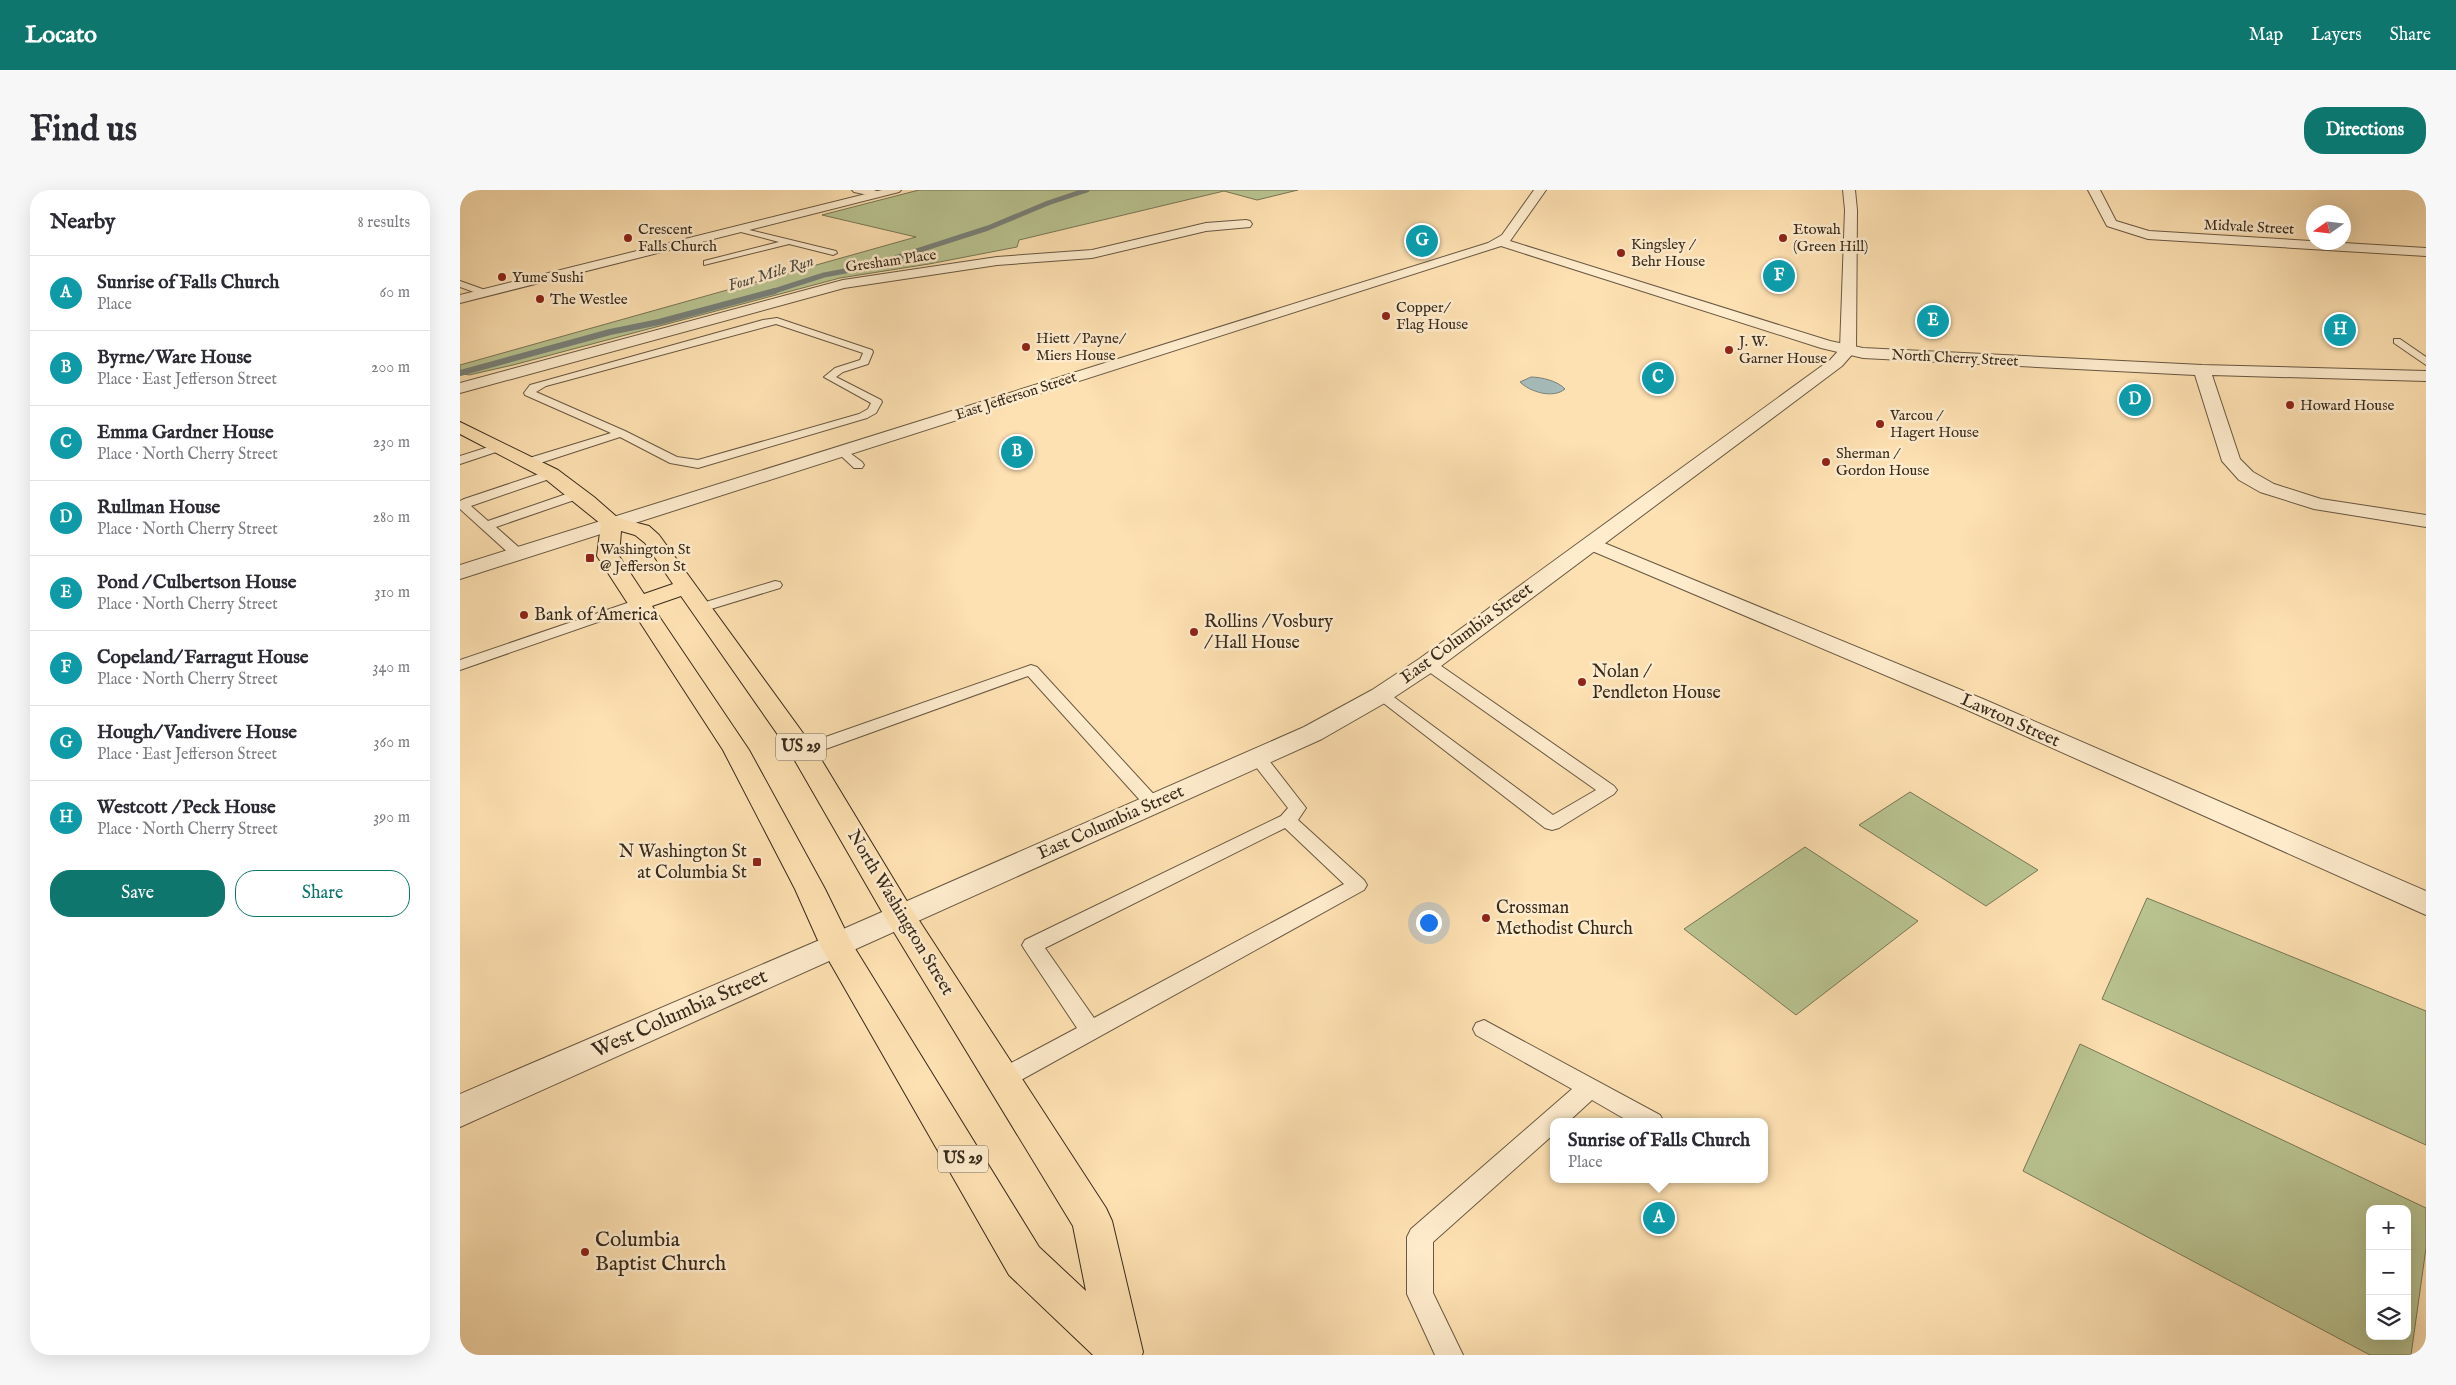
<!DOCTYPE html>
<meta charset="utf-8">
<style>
:root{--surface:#fff;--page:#f7f7f7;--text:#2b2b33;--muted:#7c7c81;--line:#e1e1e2;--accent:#0f766e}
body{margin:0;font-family:"IM FELL English",serif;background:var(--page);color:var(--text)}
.controls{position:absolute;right:15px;bottom:15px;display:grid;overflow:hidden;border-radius:10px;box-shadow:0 5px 20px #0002}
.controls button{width:45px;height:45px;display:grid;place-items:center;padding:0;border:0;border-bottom:1px solid var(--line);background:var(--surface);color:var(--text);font:25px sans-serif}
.compass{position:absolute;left:1846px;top:15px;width:45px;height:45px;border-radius:50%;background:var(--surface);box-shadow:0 5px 20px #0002;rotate:256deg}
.you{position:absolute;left:968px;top:732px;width:18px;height:18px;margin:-12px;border:4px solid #fff;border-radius:50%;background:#1a73e8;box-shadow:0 0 0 8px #1a73e833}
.badge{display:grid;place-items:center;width:32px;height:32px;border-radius:50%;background:var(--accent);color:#fff;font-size:16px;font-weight:700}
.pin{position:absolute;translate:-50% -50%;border:2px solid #fff;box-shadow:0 1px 5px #0006}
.popup{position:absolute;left:1090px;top:928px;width:218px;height:65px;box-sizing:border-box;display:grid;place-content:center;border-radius:10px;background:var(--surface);filter:drop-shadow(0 1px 4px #0005);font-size:16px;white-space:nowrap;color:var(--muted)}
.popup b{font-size:19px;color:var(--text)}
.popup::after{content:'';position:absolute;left:50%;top:100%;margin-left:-10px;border:10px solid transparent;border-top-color:var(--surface)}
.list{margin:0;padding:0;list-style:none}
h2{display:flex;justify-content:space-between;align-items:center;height:65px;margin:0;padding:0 20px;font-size:21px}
h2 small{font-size:16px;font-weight:400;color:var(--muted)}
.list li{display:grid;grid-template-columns:32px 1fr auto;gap:15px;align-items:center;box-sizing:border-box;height:75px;padding:0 20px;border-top:1px solid var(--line)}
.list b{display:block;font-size:19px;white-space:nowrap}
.list p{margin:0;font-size:16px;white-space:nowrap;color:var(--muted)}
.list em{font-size:16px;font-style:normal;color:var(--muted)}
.actions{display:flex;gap:10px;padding:15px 20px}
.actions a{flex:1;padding:11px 0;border:1px solid var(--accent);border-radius:20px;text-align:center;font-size:18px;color:var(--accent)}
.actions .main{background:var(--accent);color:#fff}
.icon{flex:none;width:28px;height:28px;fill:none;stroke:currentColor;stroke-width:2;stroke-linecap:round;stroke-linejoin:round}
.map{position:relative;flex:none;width:1966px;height:1165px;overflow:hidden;border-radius:20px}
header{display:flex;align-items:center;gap:30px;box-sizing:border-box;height:70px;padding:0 25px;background:var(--accent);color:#fff}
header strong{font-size:24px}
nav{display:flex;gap:28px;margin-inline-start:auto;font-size:18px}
.intro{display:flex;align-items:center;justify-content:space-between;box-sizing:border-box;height:120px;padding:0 30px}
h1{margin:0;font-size:35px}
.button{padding:12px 22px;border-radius:20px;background:var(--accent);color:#fff;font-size:18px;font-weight:700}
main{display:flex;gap:30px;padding:0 30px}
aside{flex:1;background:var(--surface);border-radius:20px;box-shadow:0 5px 20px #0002}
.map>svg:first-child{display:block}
.green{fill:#b9c491;stroke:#787757;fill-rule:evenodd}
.water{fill:#a5bbb8;stroke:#79817a}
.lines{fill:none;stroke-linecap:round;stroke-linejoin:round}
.stream-far1{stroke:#79817a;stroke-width:5}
.stream{stroke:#79817a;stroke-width:6}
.service-casing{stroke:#695842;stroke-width:2}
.minor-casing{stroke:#695842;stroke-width:2}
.tertiary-casing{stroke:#695842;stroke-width:2}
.primary-casing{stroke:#372a1d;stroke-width:2}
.service{fill:#feeccd;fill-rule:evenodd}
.minor{fill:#feeccd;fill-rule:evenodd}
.tertiary{fill:#feeccd;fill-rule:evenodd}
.primary{fill:#fee1b2;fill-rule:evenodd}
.poi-dot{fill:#8f2418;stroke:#feeccd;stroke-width:2}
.labels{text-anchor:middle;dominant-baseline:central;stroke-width:5;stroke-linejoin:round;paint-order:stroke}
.far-street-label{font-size:15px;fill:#372a1d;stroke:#feeccd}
.far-poi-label{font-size:15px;fill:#372a1d;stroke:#feeccd;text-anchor:start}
.far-water-label{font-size:16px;font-style:italic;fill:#524e44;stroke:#feeccd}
.shield{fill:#feeccd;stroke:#736452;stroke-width:1}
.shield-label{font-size:16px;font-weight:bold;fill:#372a1d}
.poi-label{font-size:18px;fill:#372a1d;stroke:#feeccd;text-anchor:start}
.street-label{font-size:18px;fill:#372a1d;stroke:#feeccd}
.near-street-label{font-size:21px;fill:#372a1d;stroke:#feeccd}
.near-poi-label{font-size:21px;fill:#372a1d;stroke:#feeccd;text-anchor:start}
</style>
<header>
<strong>Locato</strong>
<nav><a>Map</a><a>Layers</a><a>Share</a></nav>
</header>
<div class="intro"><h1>Find us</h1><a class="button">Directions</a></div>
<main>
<aside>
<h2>Nearby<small>8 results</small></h2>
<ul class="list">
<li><span class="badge" style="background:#0f9aa8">A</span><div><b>Sunrise of Falls Church</b><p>Place</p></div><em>60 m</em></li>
<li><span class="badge" style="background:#0f9aa8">B</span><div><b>Byrne/ Ware House</b><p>Place · East Jefferson Street</p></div><em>200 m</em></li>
<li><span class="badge" style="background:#0f9aa8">C</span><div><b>Emma Gardner House</b><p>Place · North Cherry Street</p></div><em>230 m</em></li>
<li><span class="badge" style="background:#0f9aa8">D</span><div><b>Rullman House</b><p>Place · North Cherry Street</p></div><em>280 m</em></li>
<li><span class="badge" style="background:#0f9aa8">E</span><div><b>Pond / Culbertson House</b><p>Place · North Cherry Street</p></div><em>310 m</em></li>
<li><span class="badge" style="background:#0f9aa8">F</span><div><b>Copeland/ Farragut House</b><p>Place · North Cherry Street</p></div><em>340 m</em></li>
<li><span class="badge" style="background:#0f9aa8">G</span><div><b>Hough/ Vandivere House</b><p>Place · East Jefferson Street</p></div><em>360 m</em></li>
<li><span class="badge" style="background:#0f9aa8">H</span><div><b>Westcott / Peck House</b><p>Place · North Cherry Street</p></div><em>390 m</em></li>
</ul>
<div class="actions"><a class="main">Save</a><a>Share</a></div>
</aside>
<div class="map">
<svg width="1966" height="1165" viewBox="0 0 1966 1165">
<rect width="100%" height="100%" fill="#fee1b2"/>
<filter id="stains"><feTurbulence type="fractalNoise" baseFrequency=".004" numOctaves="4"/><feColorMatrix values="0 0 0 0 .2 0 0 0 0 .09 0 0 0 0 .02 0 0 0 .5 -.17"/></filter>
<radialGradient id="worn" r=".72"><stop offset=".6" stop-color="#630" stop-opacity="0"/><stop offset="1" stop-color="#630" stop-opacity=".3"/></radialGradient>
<!-- green -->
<g class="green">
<path d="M459,0H838L797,10L764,1L559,50L557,57L469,74L380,88L53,175L9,185L0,183V175L456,47L362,25Z"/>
<path d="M1450,602L1578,680L1526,716L1399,635Z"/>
<path d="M1345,657L1458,731L1336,825L1224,739Z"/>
<path d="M1687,708L1966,821V955L1642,809Z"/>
<path d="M1620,854L1966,1018V1058L1951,1165H1910L1563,981ZM1910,1019H1947V1146H1910Z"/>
</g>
<!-- water -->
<path class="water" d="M1071,187C1081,187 1098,191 1105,199C1093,209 1070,202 1060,192Z"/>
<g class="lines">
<!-- stream-far1 -->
<path class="stream-far1" d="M311,102L364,85L407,77L528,38L588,13L627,0"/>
<!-- stream -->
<path class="stream" d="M0,183L150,142L199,132L315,101"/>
<defs>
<g id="service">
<path d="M277,37L376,61L377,63L373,65L329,54L244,75V71L319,52L277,41Z"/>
<path d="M0,91L28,101L29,103L25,106L0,97Z"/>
<path d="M317,128L412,160L413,162L408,174L383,182L376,187L421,210L422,212L416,223L407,228L238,278L210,273L160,247L74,275L70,276L64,272L66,269L151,243L65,205L64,203L70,195L303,130ZM316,134L403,163L400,170L375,178L364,187L411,213L408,219L399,224L238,270L217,267L165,241L76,202L86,196Z"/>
<path d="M1934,149H1940L1966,167V175L1934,153Z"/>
<path d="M41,253L45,255V259L0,274V266Z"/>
<path d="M382,257L402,272L404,275L402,278H394L378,263L376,261Z"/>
<path d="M91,280L97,284L95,287L11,316L28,331L115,301H123L125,304L123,307L36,337L63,361L65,364L63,367H53L0,319V311L4,309Z"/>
<path d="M315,391L320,392L322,395L320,398L241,422L234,418L236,415Z"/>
<path d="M179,409L186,413L184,416L0,480V470Z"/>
<path d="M968,469L974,471L1154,596L1157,600L1154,604L1099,638L1092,640L1085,638L913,505L921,500L927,502L1093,625L1136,600L962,477L960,474L962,471Z"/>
<path d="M571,475L577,477L699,610L702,614L699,618H687L568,486L349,565H337L334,561L337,557Z"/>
<path d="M798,563L804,564L846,618L838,630L904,690L907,695L904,700L552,895L544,897L536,895L533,888L536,881L617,838L565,760L562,755L565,750L821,626L828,618L789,568L792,564ZM825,638L884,694L634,828L585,758Z"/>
<path d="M1024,830L1200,925L1204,932H1170L1132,910L1108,932H1094V944L973,1052V1103L1003,1165H975L947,1104V1047L951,1039L1112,899L1016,845L1013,839L1016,833Z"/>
</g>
<g id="minor">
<path d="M392,0H414L423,4L417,7L394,2Z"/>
<path d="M1074,0H1086L1050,51L1370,151L1403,158L1742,175L1966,181V191L1752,185L1780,269L1793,282L1814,294L1861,309L1966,325V337L1854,319L1800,302L1779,290L1762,271L1735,185L1403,168L1361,158L1041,56L0,389V375L1028,53L1042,45Z"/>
<path d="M1628,0H1640L1656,31L1689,41L1966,58V66L1688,49L1647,36Z"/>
<path d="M786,30L790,31L792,34L790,37L746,41L632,68L537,75L384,98L0,203V193L383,90L537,67L632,60L746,33Z"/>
<path d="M1132,348L1523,509L1966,701V725L1505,519L1125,358L1121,354L1125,350Z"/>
<path d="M376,743L387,747L392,755L387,763L0,937V904Z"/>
</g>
<g id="tertiary">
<path d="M422,0H441L439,2L0,113V105Z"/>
<path d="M1383,0H1395L1397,20L1396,160L1382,176L977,479L930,510L862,549L387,763L376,767L365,763L360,755L365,747L844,537L912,500L959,469L1370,170L1380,159L1385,20Z"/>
</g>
<path id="primary" d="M0,232L98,280L134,307L158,328L189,336L199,345L356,561L451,718L646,1018L652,1031L683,1162L682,1165H633L549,1085L360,755L335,699L263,560L137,366L141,334L84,288L0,244ZM161,341L175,345L185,353L213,394L184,404L159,366ZM221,406L330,562L429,734L613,1036L626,1101L579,1057L391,752L365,699L289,560L192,416Z"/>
</defs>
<!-- service casing -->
<use href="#service" class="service-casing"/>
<!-- minor casing -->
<use href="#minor" class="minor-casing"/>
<!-- tertiary casing -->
<use href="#tertiary" class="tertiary-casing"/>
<!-- primary casing -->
<use href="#primary" class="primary-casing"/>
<!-- service -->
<use href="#service" class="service"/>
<!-- minor -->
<use href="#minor" class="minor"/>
<!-- tertiary -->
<use href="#tertiary" class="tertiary"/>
<!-- primary -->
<use href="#primary" class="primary"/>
</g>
<!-- markers -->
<g class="poi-dot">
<circle cx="168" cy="48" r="5"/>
<circle cx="1323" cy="48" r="5"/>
<circle cx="1161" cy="63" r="5"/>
<circle cx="42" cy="87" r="5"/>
<circle cx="80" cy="109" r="5"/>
<circle cx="926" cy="126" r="5"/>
<circle cx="566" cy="157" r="5"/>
<circle cx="1269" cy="160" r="5"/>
<circle cx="1830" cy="215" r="5"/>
<circle cx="1420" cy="234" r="5"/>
<circle cx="1366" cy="272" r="5"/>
<rect x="125" y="363" width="10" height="10" rx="2.5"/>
<circle cx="64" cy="425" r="5"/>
<circle cx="734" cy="442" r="5"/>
<circle cx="1122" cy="492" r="5"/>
<rect x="292" y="667" width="10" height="10" rx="2.5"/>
<circle cx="1026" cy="728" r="5"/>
<circle cx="125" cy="1062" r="5"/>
</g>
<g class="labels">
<!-- far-street labels -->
<g class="far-street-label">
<text transform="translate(1789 37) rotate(3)">Midvale Street</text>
<text transform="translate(431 71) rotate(-8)">Gresham Place</text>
<text transform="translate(1495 168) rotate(3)">North Cherry Street</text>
<text transform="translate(556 206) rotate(-18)">East Jefferson Street</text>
</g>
<!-- far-poi labels -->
<g class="far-poi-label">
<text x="178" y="39">Crescent<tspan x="178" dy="17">Falls Church</tspan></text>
<text x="1333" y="39">Etowah<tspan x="1333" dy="17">(Green Hill)</tspan></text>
<text x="1171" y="54">Kingsley /<tspan x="1171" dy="17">Behr House</tspan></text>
<text x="52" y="87">Yume Sushi</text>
<text x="90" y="109">The Westlee</text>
<text x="936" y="117">Copper/<tspan x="936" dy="17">Flag House</tspan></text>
<text x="576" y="148">Hiett / Payne/<tspan x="576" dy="17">Miers House</tspan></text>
<text x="1279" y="151">J. W.<tspan x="1279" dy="17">Garner House</tspan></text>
<text x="1840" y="215">Howard House</text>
<text x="1430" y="225">Varcou /<tspan x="1430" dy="17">Hagert House</tspan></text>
<text x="1376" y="263">Sherman /<tspan x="1376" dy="17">Gordon House</tspan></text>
<text x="140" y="359">Washington St<tspan x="140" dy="17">@ Jefferson St</tspan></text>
</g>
<!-- far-water labels -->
<g class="far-water-label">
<text transform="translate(311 84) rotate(-17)">Four Mile Run</text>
</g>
<!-- shield labels -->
<g class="shield">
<rect x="316" y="543.5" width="50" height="27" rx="4"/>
<rect x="478" y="955.5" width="50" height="27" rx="4"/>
</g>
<g class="shield-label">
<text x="341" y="557">US 29</text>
<text x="503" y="969">US 29</text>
</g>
<!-- poi labels -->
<g class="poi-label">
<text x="74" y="425">Bank of America</text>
<text x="744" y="432">Rollins / Vosbury<tspan x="744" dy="21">/ Hall House</tspan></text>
<text x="1132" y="482">Nolan /<tspan x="1132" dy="21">Pendleton House</tspan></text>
<text x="287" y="662" text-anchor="end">N Washington St<tspan x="287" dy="21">at Columbia St</tspan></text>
<text x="1036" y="718">Crossman<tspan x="1036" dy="21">Methodist Church</tspan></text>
</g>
<!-- street labels -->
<g class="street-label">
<text transform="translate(1007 444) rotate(-36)">East Columbia Street</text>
<text transform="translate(1550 531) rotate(24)">Lawton Street</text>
<text transform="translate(651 633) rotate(-24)">East Columbia Street</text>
<text transform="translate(440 723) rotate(59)">North Washington Street</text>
</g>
<!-- near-street labels -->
<g class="near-street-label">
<text transform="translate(220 824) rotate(-24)">West Columbia Street</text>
</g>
<!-- near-poi labels -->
<g class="near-poi-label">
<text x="135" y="1050">Columbia<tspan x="135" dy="24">Baptist Church</tspan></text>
</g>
</g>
<rect width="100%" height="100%" filter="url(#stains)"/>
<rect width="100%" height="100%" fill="url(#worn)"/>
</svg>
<div class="controls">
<button>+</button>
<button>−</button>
<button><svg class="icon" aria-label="layers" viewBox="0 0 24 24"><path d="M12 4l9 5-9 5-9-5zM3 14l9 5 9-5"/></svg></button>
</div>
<svg class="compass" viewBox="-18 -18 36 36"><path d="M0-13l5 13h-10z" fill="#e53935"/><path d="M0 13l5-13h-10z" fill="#7c7c81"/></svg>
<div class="you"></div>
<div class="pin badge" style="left:1199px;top:1028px;background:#0f9aa8">A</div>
<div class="popup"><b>Sunrise of Falls Church</b>Place</div>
<div class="pin badge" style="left:557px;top:262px;background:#0f9aa8">B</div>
<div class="pin badge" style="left:1198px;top:188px;background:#0f9aa8">C</div>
<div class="pin badge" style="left:1675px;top:210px;background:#0f9aa8">D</div>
<div class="pin badge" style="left:1473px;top:131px;background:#0f9aa8">E</div>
<div class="pin badge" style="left:1319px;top:86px;background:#0f9aa8">F</div>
<div class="pin badge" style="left:962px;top:51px;background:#0f9aa8">G</div>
<div class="pin badge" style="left:1880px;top:140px;background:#0f9aa8">H</div>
</div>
</main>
